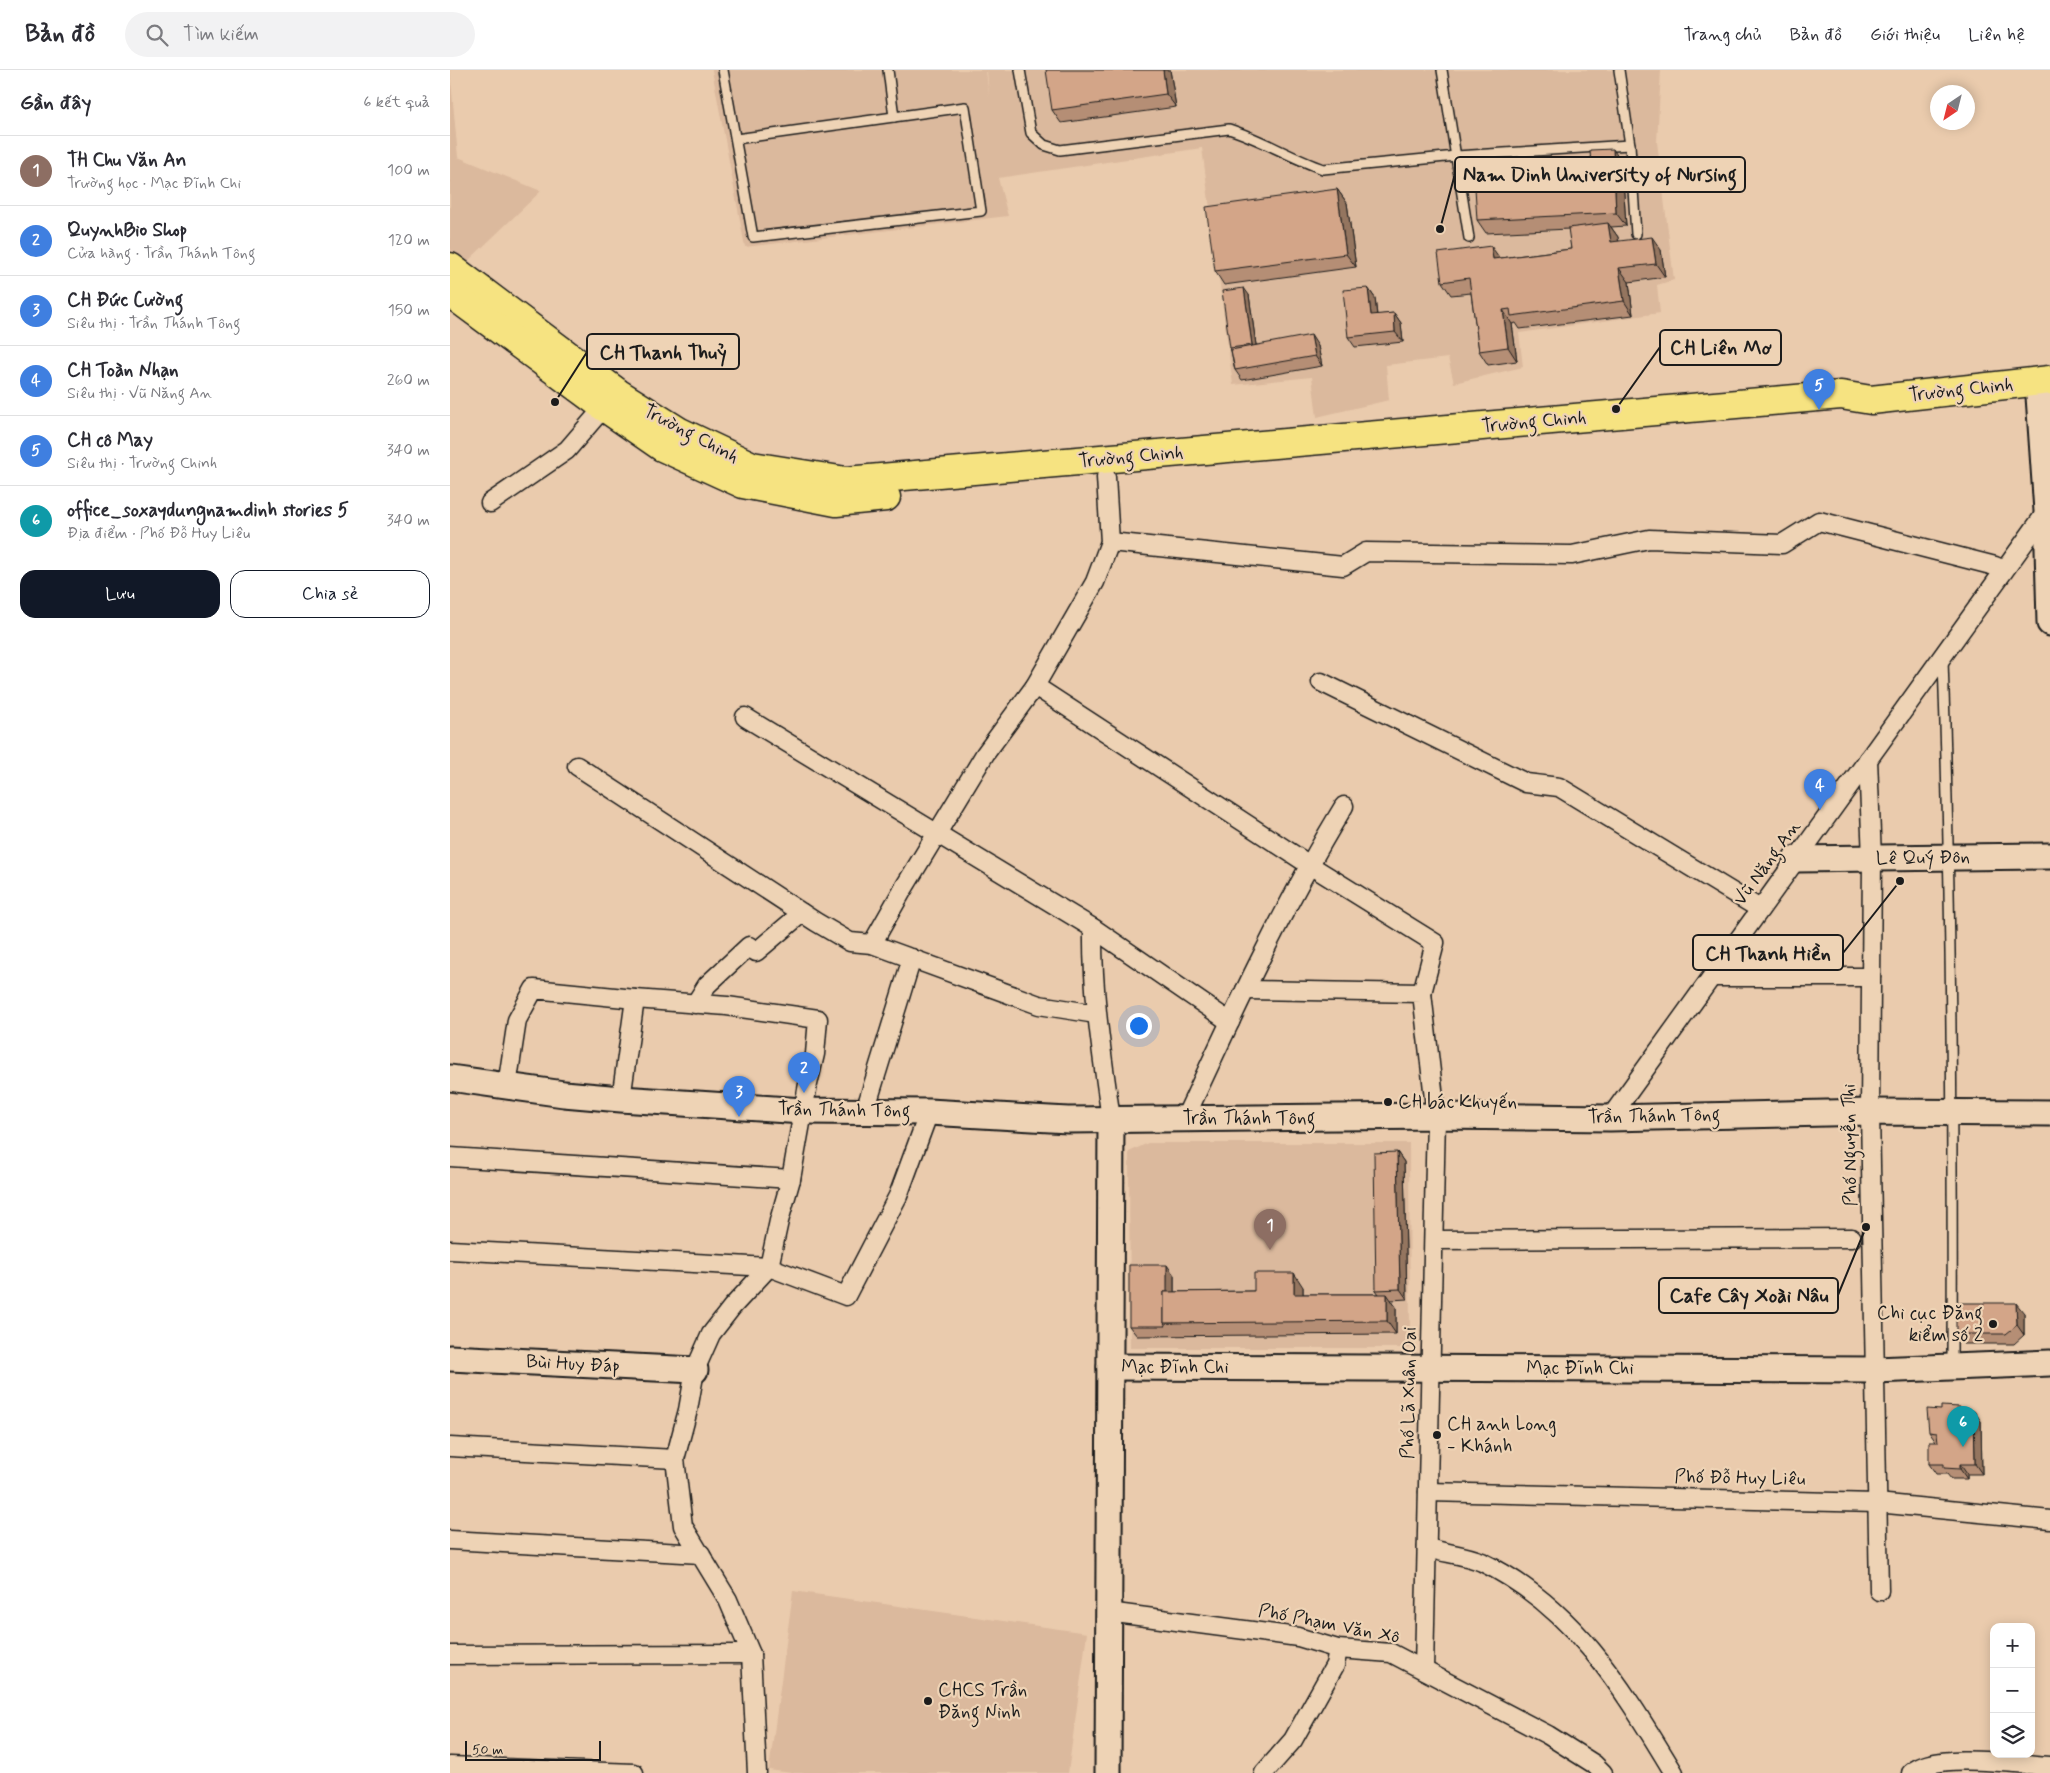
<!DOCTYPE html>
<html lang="vi">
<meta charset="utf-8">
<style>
:root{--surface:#fff;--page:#f2f2f3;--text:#2b2b33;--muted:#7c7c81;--line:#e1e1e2;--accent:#111827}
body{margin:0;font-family:Mynerve,sans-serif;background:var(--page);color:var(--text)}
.controls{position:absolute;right:15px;bottom:15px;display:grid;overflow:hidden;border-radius:10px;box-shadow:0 2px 12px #0003}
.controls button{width:45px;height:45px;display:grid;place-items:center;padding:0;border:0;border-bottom:1px solid var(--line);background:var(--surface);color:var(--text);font:25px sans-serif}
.compass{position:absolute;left:1480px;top:15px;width:45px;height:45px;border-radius:50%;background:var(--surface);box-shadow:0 2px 12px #0003;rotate:215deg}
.scale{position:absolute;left:15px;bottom:12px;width:136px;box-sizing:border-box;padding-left:5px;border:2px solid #1c1c1c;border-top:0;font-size:14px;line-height:18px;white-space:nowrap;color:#1c1c1c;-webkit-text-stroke:4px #eed3b5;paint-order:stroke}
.you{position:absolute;left:688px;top:955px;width:18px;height:18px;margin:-12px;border:4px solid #fff;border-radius:50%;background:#1a73e8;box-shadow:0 0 0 8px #1a73e833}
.badge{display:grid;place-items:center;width:32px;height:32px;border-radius:50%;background:var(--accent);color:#fff;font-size:16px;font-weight:700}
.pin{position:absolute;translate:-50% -41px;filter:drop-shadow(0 1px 2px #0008)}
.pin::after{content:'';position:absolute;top:26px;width:18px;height:15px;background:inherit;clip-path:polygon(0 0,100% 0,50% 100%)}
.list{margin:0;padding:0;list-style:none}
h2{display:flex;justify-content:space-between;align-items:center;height:65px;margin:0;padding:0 20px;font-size:21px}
h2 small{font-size:16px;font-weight:400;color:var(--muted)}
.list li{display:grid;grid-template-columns:32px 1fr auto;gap:15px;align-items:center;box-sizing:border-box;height:70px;padding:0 20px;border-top:1px solid var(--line)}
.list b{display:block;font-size:19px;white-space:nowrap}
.list p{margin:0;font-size:16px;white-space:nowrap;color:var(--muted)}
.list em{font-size:16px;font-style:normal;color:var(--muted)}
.actions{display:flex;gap:10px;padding:15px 20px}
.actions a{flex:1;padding:11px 0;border:1px solid var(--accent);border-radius:15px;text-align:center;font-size:18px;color:var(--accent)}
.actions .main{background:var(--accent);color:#fff}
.icon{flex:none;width:28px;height:28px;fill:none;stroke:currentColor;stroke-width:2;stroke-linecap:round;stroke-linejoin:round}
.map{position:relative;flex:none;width:1600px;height:1703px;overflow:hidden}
header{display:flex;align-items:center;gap:30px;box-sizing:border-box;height:70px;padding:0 25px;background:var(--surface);border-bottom:1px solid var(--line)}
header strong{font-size:24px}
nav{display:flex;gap:28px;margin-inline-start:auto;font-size:18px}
.search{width:350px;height:45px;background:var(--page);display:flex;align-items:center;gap:12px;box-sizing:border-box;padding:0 18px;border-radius:28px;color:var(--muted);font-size:19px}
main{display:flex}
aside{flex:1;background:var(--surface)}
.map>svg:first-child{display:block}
.built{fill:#dbb99d}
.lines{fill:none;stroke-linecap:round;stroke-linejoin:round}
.lane-casing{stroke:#1c1c1c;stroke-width:12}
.street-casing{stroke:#1c1c1c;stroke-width:21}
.secondary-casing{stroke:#1c1c1c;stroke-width:29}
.primary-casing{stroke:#1c1c1c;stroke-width:31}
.lane{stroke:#eed3b5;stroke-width:9}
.street{stroke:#eed3b5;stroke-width:18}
.secondary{stroke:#eed3b5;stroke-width:25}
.primary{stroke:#f6e381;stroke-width:28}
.wall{fill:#b58e75;stroke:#1c1c1c}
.shaded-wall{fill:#94745f;stroke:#1c1c1c}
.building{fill:#d3a588;stroke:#1c1c1c}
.poi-dot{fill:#1c1c1c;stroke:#eed3b5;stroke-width:2}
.labels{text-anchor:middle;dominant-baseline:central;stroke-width:4.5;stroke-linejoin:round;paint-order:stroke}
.street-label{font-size:19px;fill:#1c1c1c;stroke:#eed3b5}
.poi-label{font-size:19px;fill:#1c1c1c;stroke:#eed3b5;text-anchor:start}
.leader{fill:none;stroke:#1c1c1c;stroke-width:2}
.callout-dot{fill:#1c1c1c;stroke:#eed3b5;stroke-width:2}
.callout{fill:#eed3b5;stroke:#1c1c1c;stroke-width:2}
.callout-label{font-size:20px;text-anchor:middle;font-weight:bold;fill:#1c1c1c}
</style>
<header>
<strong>Bản đồ</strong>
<div class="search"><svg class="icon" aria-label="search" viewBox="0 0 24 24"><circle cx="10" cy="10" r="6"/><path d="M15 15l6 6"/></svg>Tìm kiếm</div>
<nav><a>Trang chủ</a><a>Bản đồ</a><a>Giới thiệu</a><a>Liên hệ</a></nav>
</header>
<main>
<aside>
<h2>Gần đây<small>6 kết quả</small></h2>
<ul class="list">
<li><span class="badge" style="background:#8d6e63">1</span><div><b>TH Chu Văn An</b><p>Trường học · Mạc Đĩnh Chi</p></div><em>100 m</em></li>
<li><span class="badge" style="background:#3f7fe0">2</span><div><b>QuynhBio Shop</b><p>Cửa hàng · Trần Thánh Tông</p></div><em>120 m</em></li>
<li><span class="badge" style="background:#3f7fe0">3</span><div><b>CH Đức Cường</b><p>Siêu thị · Trần Thánh Tông</p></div><em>150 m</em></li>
<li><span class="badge" style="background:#3f7fe0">4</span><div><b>CH Toàn Nhạn</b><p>Siêu thị · Vũ Năng An</p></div><em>260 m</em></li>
<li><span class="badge" style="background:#3f7fe0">5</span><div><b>CH cô May</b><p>Siêu thị · Trường Chinh</p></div><em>340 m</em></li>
<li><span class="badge" style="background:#0f9aa8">6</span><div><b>office_soxaydungnamdinh stories 5</b><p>Địa điểm · Phố Đỗ Huy Liêu</p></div><em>340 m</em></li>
</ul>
<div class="actions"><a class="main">Lưu</a><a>Chia sẻ</a></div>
</aside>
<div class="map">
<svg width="1600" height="1703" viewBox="0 0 1600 1703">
<rect width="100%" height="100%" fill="#eacbad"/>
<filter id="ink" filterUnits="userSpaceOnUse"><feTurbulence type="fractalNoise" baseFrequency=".02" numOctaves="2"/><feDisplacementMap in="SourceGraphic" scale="10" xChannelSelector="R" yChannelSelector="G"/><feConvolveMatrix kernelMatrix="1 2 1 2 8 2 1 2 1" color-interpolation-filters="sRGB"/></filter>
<g filter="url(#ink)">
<!-- built -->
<g class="built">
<path d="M0,0L8,87L91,121L17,192L0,179Z"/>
<path d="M262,0H536L539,27L537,0H1211L1207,72L1224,210L1207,215L1210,243L1069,263L1073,297L1004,313L998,288L936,295L939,330L867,347L862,307L783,315L752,78L548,108L558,146L295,177Z"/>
<path d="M698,1073H959L960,1278H680L679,1082Z"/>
<path d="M343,1521L637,1563L618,1703H341L319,1700Z"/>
</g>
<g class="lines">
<defs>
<g id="lane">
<path d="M273,0L303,167L531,141L515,37L286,69"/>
<path d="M438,0L444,47"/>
<path d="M570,0L581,63L594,75L610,80L779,59C811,69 841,88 873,99L1006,86L1180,75"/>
<path d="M992,0L1019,168"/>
<path d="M1169,0L1180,75L1186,164"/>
<path d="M1493,590C1501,825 1503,1061 1502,1296"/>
</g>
<g id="street">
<path d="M40,433L117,380L154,337"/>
<path d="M660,472L893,496L916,482L1122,485L1199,469L1332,474L1369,451L1545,496L1554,500"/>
<path d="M871,612L1076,713L1109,717L1310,839"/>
<path d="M585,616L858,794L985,873L972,923"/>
<path d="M295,647L643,858L780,952"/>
<path d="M1418,689L1422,789L1420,1042L1429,1521"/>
<path d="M127,696L366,852L400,872L422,874L589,935L646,944"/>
<path d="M643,858C642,924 652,984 661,1049"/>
<path d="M422,874L452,821L535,684L585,616L645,512L660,472L656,407"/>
<path d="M1262,907H1421"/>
<path d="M795,920L972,923L986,1046L974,1600"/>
<path d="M245,934L257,915L299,876L306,882L352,843"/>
<path d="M57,1016L67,950L84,919L185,929L277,936L368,949L365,984L358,1014L341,1109L329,1151L319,1197L282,1237L261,1264L245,1300L238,1340L225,1389L233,1456L278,1530L301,1584L307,1703"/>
<path d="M171,1029L185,929"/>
<path d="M415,1041L462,888"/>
<path d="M735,1048C784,942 833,836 894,736"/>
<path d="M1160,1048L1597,441"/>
<path d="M0,1087L341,1109"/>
<path d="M984,1170L1402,1168"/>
<path d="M0,1180L319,1197L396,1226L448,1126L479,1042"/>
<path d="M0,1377L225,1389"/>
<path d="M978,1422L1427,1433L1600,1450"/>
<path d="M0,1470L251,1484"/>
<path d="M977,1478C994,1483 1016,1485 1032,1492C1125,1537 1173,1619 1224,1703"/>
<path d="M658,1542L848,1567L888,1579L941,1583L1098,1665L1144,1694L1153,1703"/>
<path d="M0,1585L301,1584"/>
<path d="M0,1696L184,1703"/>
<path d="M814,1703L843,1670L885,1595L888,1579"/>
<path d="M1461,1703C1484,1681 1567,1694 1600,1696"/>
</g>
<g id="secondary">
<path d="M1588,312L1597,441L1600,553"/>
<path d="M1346,789L1600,786"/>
<path d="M0,1008L114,1024L171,1029L353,1041L479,1042L618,1050L986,1046L1160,1048L1420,1042L1600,1043"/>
<path d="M0,1288L245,1300"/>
<path d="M660,1297L1425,1300L1600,1293"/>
<path d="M658,1703L661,1049"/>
</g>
<g id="primary">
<path d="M0,197L168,323L230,362L302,396L396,411L1391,325L1421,330L1600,310"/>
<path d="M0,223L154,337L212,377L293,414L386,432L436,427"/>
</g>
</defs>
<!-- lane casing -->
<use href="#lane" class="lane-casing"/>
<!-- street casing -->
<use href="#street" class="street-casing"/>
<!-- secondary casing -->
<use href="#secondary" class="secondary-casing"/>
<!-- primary casing -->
<use href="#primary" class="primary-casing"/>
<!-- lane -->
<use href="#lane" class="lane"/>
<!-- street -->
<use href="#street" class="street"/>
<!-- secondary -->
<use href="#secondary" class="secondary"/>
<!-- primary -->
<use href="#primary" class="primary"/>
</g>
<!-- wall -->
<g class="wall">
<path d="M720,0L726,37L611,53L602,40Z"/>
<path d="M1172,93L1176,156L1161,157L1168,167V171L1211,180L1215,207L1179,212L1183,245L1070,259L1066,253L1062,254L1067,291L1038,295L1029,281L1021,223L1001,225L992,212L1050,188L1121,179L1119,159L1036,163L1027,150L1142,112Z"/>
<path d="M887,119L897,133L906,197L774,215L765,201Z"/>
<path d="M918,218L925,228L927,245L944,243L951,253L953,272L905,277L898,267Z"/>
<path d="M799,225L806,275L868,276L872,296L792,310L785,300L781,281L780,278Z"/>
<path d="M947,1082L954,1092L957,1229L941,1230L946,1237V1264L687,1266L679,1256L724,1205V1222L804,1221L853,1217V1224H929L926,1220Z"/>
<path d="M1574,1243V1265L1564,1274H1513L1506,1264Z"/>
<path d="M1512,1341L1531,1351L1532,1404H1517V1409H1501L1497,1404H1486L1479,1394L1486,1372L1479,1362Z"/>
</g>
<!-- shaded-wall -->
<g class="shaded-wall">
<path d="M713,0H720L726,37L716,24Z"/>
<path d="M1163,79L1172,93L1176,156L1166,143Z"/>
<path d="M887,119L897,133L906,197L896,184Z"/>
<path d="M1158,153L1168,167L1170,185L1161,172Z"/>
<path d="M1202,167L1211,180L1215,207L1206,194Z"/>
<path d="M1041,176L1051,190L1043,189Z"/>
<path d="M1169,198L1179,212L1183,245L1174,231Z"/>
<path d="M794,218L799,225L807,282L802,275Z"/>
<path d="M918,218L925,228L928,256L921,245Z"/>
<path d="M1053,240L1062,254L1067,291L1058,277Z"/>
<path d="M944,243L951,253L953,272L945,262Z"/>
<path d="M861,265L868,276L872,296L865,286Z"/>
<path d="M947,1082L954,1092L957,1229L950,1219Z"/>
<path d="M717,1195L724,1205V1253H716Z"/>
<path d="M844,1203L853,1217V1238L844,1224Z"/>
<path d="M937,1224L946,1237V1264L937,1251Z"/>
<path d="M1566,1233L1574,1243V1265L1567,1255Z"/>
<path d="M1524,1341L1531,1351L1532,1404L1525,1394Z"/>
<path d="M1510,1394L1517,1404V1409L1510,1399Z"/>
</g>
<!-- building -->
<g class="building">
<path d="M596,0H713L716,24L602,40Z"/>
<path d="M1163,79L1166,143L1027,150L1025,118L1142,112L1140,80Z"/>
<path d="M887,119L896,184L765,201L756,137Z"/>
<path d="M1158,153L1161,172L1202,167L1206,194L1169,198L1174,231L1061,246L1060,239L1053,240L1058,277L1029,281L1019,208L992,212L988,183L1041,176L1043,189L1121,179L1118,158Z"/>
<path d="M794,218L802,275L780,278L772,221Z"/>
<path d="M918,218L921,245L944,243L945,262L898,267L893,220Z"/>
<path d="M861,265L865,286L785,300L781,280Z"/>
<path d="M947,1082L950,1219L926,1220L924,1083Z"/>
<path d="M679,1195H717V1222H714V1253L716,1256H679Z"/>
<path d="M804,1203H844V1224H937V1251L714,1253V1222L804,1221Z"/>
<path d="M1506,1233H1566L1567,1255L1556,1264H1506Z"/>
<path d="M1491,1336L1510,1337V1341H1524L1525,1394H1510V1399L1494,1398V1394H1479V1372H1488L1487,1363L1479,1362L1477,1339L1491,1340Z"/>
</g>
</g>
<!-- markers -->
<g class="poi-dot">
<circle cx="938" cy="1032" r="5"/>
<circle cx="1543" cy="1254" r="5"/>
<circle cx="987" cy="1365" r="5"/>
<circle cx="478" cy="1631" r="5"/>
</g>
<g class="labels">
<!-- street labels -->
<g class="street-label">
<text transform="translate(1511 320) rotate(-6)">Trường Chinh</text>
<text transform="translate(1084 352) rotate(-5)">Trường Chinh</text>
<text transform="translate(241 364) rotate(28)">Trường Chinh</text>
<text transform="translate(681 387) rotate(-5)">Trường Chinh</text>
<text transform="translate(1473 788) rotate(-1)">Lê Quý Đôn</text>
<text transform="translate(1317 793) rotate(-54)">Vũ Năng An</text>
<text transform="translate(394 1040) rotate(1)">Trần Thánh Tông</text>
<text transform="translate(1204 1046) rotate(-1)">Trần Thánh Tông</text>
<text x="799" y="1048">Trần Thánh Tông</text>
<text transform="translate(1400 1075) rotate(-91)">Phố Nguyễn Thi</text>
<text transform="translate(123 1294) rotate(3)">Bùi Huy Đáp</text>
<text x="725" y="1297">Mạc Đĩnh Chi</text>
<text x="1130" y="1298">Mạc Đĩnh Chi</text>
<text transform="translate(959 1323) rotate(-89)">Phố Lã Xuân Oai</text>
<text transform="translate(1290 1408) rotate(1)">Phố Đỗ Huy Liêu</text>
<text transform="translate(879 1554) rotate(11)">Phố Phạm Văn Xô</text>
</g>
<!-- poi labels -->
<g class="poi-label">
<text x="948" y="1032">CH bác Khuyến</text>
<text x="1533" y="1243" text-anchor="end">Chi cục Đăng<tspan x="1533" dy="22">kiểm số 2</tspan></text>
<text x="997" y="1354">CH anh Long<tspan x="997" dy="22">- Khánh</tspan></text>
<text x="488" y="1620">CHCS Trần<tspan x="488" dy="22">Đăng Ninh</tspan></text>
</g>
</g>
<!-- callouts -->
<path class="leader" d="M990 159L1005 104M1166 339L1210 277M105 332L137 282M1450 811L1393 883M1416 1157L1388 1225"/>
<g class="callout-dot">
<circle cx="990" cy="159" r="5"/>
<circle cx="1166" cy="339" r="5"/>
<circle cx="105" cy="332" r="5"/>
<circle cx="1450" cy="811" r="5"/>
<circle cx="1416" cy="1157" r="5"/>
</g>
<g class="callout">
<rect x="1005" y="87" width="290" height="35" rx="5"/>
<rect x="1210" y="260" width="121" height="35" rx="5"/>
<rect x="137" y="264" width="152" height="35" rx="5"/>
<rect x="1243" y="865" width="150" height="35" rx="5"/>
<rect x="1209" y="1208" width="179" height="35" rx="5"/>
</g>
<g class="callout-label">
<text x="1150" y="111">Nam Dinh University of Nursing</text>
<text x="1271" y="284">CH Liên Mơ</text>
<text x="213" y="289">CH Thanh Thuỷ</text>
<text x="1318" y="890">CH Thanh Hiền</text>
<text x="1299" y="1232">Cafe Cây Xoài Nâu</text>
</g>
</svg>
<div class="controls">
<button>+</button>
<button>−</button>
<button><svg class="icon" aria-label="layers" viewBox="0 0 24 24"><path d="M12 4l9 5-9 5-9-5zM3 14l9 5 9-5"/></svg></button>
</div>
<svg class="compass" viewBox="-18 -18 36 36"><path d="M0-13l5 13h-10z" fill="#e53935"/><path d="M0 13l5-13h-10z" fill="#7c7c81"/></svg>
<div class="scale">50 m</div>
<div class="you"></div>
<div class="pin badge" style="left:820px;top:1180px;background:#8d6e63">1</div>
<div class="pin badge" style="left:354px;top:1023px;background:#3f7fe0">2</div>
<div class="pin badge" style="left:289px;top:1047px;background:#3f7fe0">3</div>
<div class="pin badge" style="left:1370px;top:740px;background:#3f7fe0">4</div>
<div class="pin badge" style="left:1369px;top:340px;background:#3f7fe0">5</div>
<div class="pin badge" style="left:1513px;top:1377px;background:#0f9aa8">6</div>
</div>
</main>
